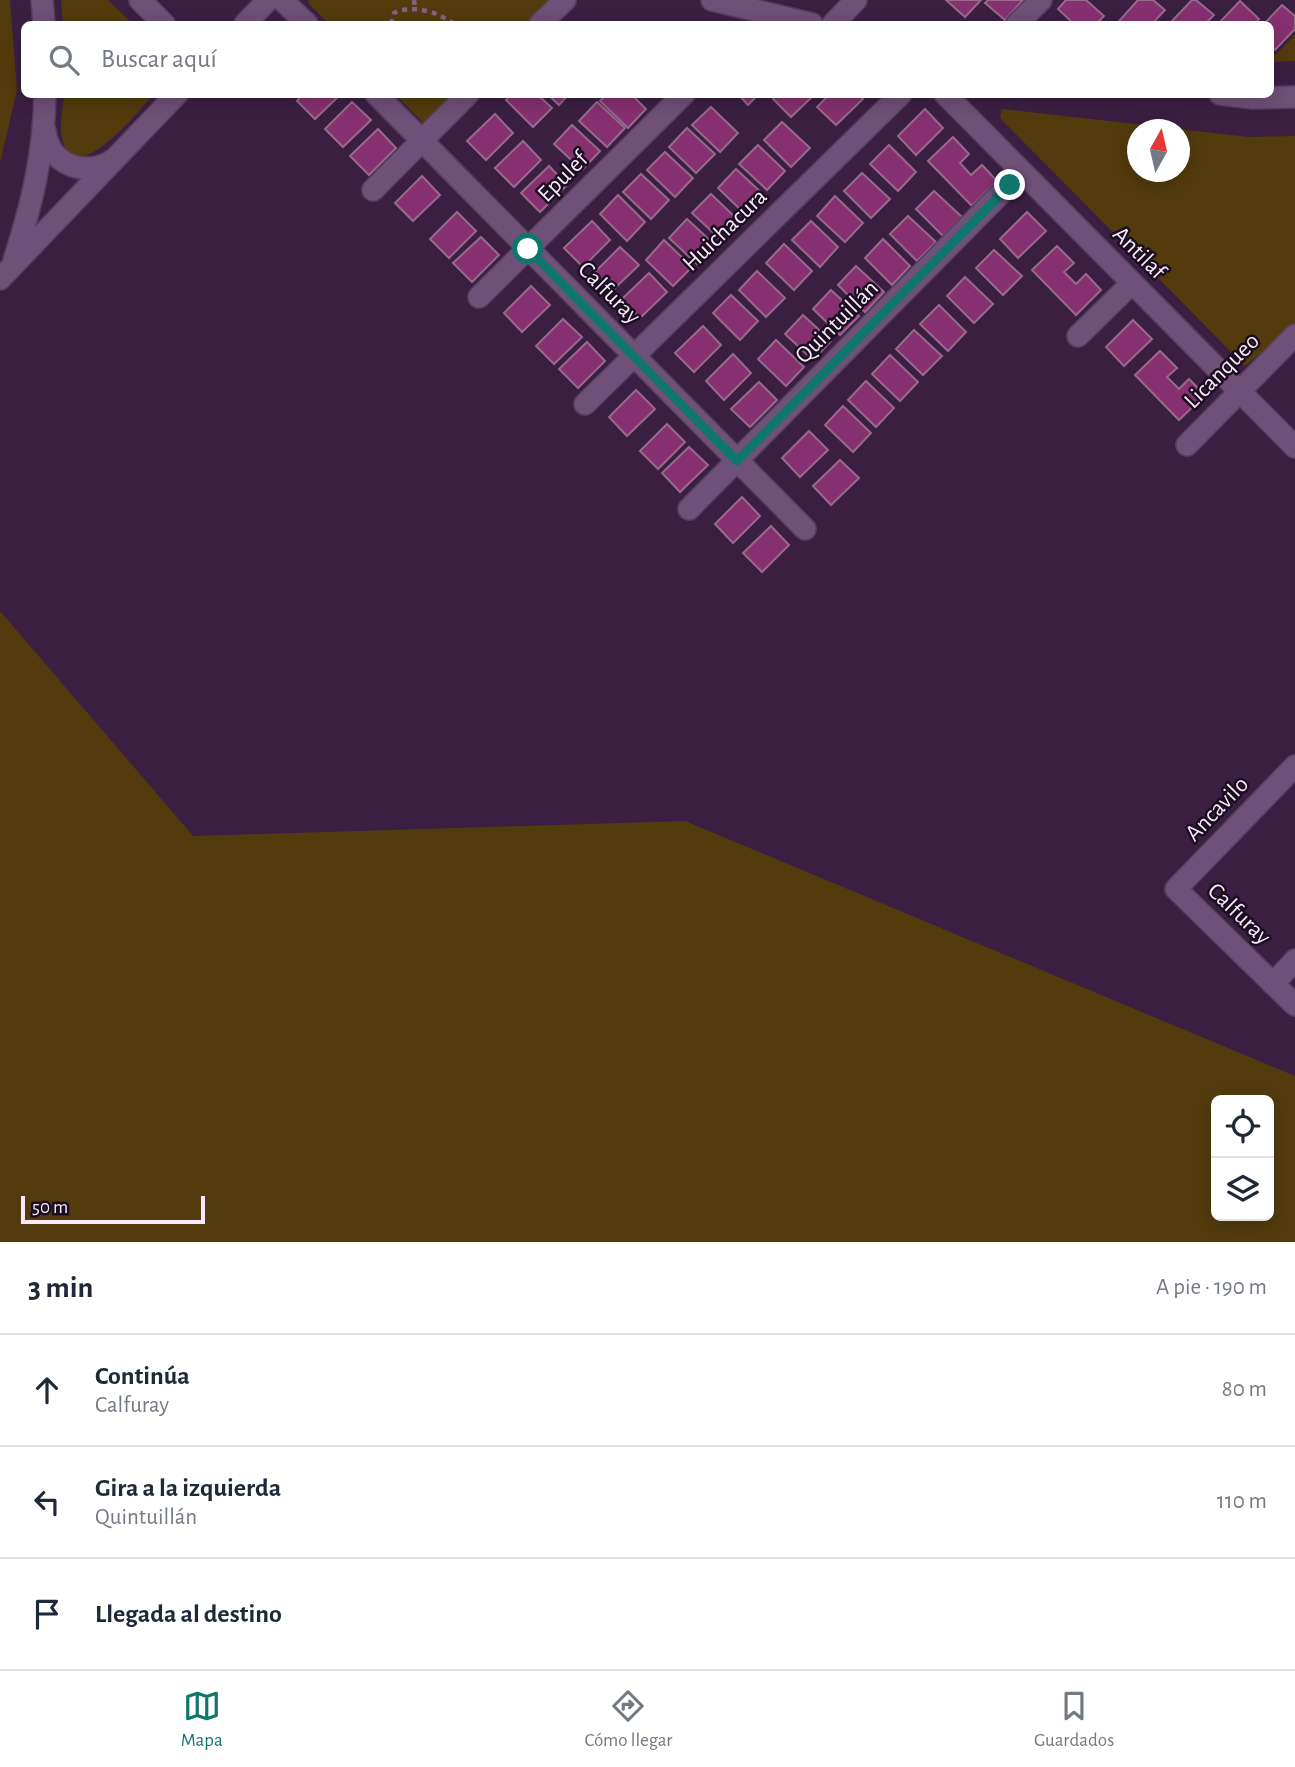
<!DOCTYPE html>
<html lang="es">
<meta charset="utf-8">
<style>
:root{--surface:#fff;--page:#f2f2f3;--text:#1f2937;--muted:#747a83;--line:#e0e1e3;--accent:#0f766e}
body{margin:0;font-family:"Alegreya Sans",sans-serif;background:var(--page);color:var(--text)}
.controls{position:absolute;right:21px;bottom:21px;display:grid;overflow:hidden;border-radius:10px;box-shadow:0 4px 18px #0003}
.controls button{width:63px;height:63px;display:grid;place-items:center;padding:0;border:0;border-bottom:2px solid var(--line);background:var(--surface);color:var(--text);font:35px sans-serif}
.compass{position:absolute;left:1127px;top:119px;width:63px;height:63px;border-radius:50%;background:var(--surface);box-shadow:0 4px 18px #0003;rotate:8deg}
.scale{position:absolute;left:21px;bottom:18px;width:184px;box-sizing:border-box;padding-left:7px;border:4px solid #f8eafc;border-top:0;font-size:19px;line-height:24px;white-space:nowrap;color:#f8eafc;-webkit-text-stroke:5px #1b0f1f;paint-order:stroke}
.stop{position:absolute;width:21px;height:21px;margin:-16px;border:5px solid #0f766e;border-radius:50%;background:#fff}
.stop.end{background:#0f766e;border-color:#fff;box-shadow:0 2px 7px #0008}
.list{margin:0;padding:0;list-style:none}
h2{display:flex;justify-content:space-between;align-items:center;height:91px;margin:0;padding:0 28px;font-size:30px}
h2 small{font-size:23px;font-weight:400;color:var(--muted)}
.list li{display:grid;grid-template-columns:46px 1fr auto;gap:21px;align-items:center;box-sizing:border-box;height:112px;padding:0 28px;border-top:2px solid var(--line)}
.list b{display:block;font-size:26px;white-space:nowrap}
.list p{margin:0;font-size:23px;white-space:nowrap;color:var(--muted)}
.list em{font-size:23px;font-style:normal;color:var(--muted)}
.icon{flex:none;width:38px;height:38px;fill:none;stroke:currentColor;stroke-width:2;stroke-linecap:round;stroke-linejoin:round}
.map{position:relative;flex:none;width:1295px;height:1242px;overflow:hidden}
.search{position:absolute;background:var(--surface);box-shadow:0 4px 18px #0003;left:21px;right:21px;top:21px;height:77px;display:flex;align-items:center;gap:18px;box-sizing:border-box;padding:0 24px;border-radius:10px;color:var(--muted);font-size:26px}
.sheet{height:427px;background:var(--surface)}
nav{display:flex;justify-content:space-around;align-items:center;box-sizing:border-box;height:98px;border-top:2px solid var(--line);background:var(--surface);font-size:19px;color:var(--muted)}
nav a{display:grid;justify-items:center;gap:4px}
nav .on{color:var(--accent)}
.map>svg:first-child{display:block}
.green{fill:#533b0d;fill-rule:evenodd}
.building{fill:#863071;stroke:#976a89;stroke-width:2}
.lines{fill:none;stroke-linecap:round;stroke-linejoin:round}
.minor-casing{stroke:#553d5c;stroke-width:24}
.path{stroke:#7c6583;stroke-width:4.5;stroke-dasharray:5 5;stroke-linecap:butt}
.minor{stroke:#6f5078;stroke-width:21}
.route{stroke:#0f766e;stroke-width:9}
.labels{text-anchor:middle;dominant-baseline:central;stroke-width:5;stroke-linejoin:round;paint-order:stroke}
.street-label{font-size:24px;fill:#f8eafc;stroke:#1b0f1f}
</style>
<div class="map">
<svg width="1295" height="1242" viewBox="0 0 1295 1242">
<rect width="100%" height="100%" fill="#3b1f43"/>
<!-- green -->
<g class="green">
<path d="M0,0H10L17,90L0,163Z"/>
<path d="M61,0H108L133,24H63Z"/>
<path d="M308,0H555L529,24H329L309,4Z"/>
<path d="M1295,35V61L1271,62V59Z"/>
<path d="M64,95H153C140,109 73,194 62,138C59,125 63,108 64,95Z"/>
<path d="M396,95H456L424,124Z"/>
<path d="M1002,109L1249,137L1295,136V326L1245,366L1000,118ZM1138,130H1180V172H1138Z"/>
<path d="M0,611L193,836L685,821L1295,1076V1242H0ZM1216,1100H1269V1216H1216Z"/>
</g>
<!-- building -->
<g class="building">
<path d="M946,0H981L965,17Z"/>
<path d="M988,0H1023L1005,20L985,3Z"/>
<path d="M1066,0H1086L1104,16L1096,24H1074L1058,9Z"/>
<path d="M1138,0H1153L1165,10L1152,24H1123L1119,21Z"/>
<path d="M1192,0H1196L1214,15L1205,24H1169Z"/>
<path d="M1240,1L1259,19L1254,24H1218Z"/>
<path d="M1282,5L1295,16V29L1275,50L1270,46V24H1264Z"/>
<path d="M303,94H341L315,119L297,101Z"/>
<path d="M511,94H537L552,108L533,127L506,100Z"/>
<path d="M547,94H569L559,105Z"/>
<path d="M607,94H631L646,109L628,128L600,101Z"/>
<path d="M738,94H759L748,105Z"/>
<path d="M777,94H815L791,117L773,99Z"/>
<path d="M830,94H859L863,99L836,125L817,107Z"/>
<path d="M352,102L371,120L343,147L325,129Z"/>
<path d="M597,102L625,128L607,147L579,121Z"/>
<path d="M711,107L738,133L720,152L692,125Z"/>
<path d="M925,109L943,128L916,155L898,136Z"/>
<path d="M495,114L513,133L486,160L467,141Z"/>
<path d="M782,122L810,148L791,167L764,140Z"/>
<path d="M572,125L600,151L582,170L554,144Z"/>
<path d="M687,128L715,154L696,173L669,147Z"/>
<path d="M378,129L396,148L369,175L350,156Z"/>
<path d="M953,137L969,154L960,163L971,175L982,165L997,181L972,206L928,161Z"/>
<path d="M523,141L541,160L514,187L495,168Z"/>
<path d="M758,145L785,171L767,190L739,164Z"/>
<path d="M889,145L916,172L898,191L870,164Z"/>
<path d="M665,152L693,178L675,197L647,170Z"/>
<path d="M549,166L567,185L540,212L521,193Z"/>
<path d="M736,169L764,195L746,215L718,188Z"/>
<path d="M862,173L890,199L871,218L844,191Z"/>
<path d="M641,174L669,200L651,219L623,192Z"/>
<path d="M422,176L440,195L413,221L395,203Z"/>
<path d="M934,191L962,217L943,236L916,209Z"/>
<path d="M711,194L738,220L720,239L692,213Z"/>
<path d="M618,195L645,222L627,241L600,214Z"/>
<path d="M835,196L863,223L845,242L817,216Z"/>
<path d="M457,212L476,231L449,258L430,239Z"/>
<path d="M1027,212L1046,231L1018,258L1000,239Z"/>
<path d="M908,216L936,242L917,261L890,234Z"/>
<path d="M687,219L715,245L697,264L669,238Z"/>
<path d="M592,221L610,240L583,267L564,248Z"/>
<path d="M811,221L838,247L820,267L792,240Z"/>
<path d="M481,237L499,255L472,282L453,263Z"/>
<path d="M883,239L910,266L892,285L865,258Z"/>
<path d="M664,240L692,267L673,286L646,260Z"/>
<path d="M784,244L812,271L794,290L766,263Z"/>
<path d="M1057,246L1074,263L1064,272L1076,284L1086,274L1101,290L1076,315L1032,270Z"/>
<path d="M620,247L639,265L611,292L593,274Z"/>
<path d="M994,250L1022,276L1003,295L976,268Z"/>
<path d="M856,266L884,292L865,312L838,285Z"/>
<path d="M757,271L785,298L766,317L739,290Z"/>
<path d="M649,273L667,292L640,318L621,300Z"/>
<path d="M965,277L993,304L974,323L947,296Z"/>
<path d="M531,286L550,305L522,332L504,313Z"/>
<path d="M831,290L859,316L840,335L813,309Z"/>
<path d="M731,295L758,321L740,340L713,313Z"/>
<path d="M939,305L966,332L948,351L920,324Z"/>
<path d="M803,315L831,341L813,360L785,334Z"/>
<path d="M563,319L582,337L554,364L536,346Z"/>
<path d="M1133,320L1152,339L1124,366L1106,347Z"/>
<path d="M703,326L721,345L694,372L675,353Z"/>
<path d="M914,330L942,356L923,375L896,349Z"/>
<path d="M776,340L804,367L786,386L758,359Z"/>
<path d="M587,342L605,361L578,388L559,369Z"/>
<path d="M1160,351L1177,368L1167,377L1179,389L1189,379L1205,395L1179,420L1135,375Z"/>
<path d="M733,354L751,373L724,400L706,381Z"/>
<path d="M890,355L918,382L900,401L872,374Z"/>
<path d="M866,381L894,408L876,427L848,400Z"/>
<path d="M759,382L777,400L750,427L731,409Z"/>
<path d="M636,390L655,409L627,436L609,417Z"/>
<path d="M843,406L871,433L853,452L825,425Z"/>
<path d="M667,424L685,442L658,469L640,451Z"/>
<path d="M809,431L828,450L800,477L782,458Z"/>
<path d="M689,447L708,465L680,492L662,473Z"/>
<path d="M840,460L859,478L831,505L813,486Z"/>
<path d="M742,497L760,516L733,543L715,524Z"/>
<path d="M771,526L789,545L762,572L743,553Z"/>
</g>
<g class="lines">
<defs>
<g id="minor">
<path d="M42,0L44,24"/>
<path d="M140,0L164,24"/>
<path d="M282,0L307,24"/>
<path d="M712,0L812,24"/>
<path d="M245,24L268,0"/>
<path d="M540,24L565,0"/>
<path d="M833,24L856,0"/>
<path d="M1017,24L1041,0"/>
<path d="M376,94L805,529"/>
<path d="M945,94L1295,447"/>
<path d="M1220,94L1253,98L1295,97"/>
<path d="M45,131C49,165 86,178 113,160"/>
<path d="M373,190L468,94"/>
<path d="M14,260C32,205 44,153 45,94"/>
<path d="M0,279L177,94"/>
<path d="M479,297L684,94"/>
<path d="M1078,336L1132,283"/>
<path d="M585,404L901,94"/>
<path d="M1187,445L1295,335"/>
<path d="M689,509L1022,172"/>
<path d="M1295,766L1176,889L1295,1005"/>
<path d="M1273,984L1295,960"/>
</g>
</defs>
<!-- minor casing -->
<use href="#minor" class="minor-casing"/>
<!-- path -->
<g class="path">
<path d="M414,0L415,9"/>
<path d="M391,24L394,13C414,4 437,12 454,24"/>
</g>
<!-- minor -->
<use href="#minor" class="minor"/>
</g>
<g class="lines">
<!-- route -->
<path class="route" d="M528,249L737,461L1010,185"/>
</g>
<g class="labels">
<!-- street labels -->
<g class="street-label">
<text transform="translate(563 177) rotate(-45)">Epulef</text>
<text transform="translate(725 230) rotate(-44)">Huichacura</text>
<text transform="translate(1139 253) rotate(45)">Antilaf</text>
<text transform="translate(609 293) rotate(45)">Calfuray</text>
<text transform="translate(837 322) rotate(-45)">Quintuillán</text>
<text transform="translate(1222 371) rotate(-45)">Licanqueo</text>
<text transform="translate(1217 809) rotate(-46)">Ancavilo</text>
<text transform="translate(1239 914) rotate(44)">Calfuray</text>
</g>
</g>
</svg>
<div class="controls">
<button><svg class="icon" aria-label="locate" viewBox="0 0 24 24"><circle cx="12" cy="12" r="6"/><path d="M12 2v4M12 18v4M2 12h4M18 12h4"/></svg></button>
<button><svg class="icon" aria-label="layers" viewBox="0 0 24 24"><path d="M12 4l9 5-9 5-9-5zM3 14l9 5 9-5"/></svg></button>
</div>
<svg class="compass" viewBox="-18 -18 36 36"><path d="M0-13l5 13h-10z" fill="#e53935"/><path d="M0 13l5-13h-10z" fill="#747a83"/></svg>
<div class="scale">50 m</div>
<div class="stop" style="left:528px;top:249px"></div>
<div class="stop end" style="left:1010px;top:185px"></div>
<div class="search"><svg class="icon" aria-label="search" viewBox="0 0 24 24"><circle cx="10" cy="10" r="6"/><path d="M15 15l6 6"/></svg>Buscar aquí</div>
</div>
<section class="sheet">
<h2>3 min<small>A pie · 190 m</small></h2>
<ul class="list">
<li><svg class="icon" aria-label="ahead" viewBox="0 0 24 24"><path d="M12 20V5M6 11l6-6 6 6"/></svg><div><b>Continúa</b><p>Calfuray</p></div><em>80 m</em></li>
<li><svg class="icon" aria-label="left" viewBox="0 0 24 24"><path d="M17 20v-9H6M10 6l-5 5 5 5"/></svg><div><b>Gira a la izquierda</b><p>Quintuillán</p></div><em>110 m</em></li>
<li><svg class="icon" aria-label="arrive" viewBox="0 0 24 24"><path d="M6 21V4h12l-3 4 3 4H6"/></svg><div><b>Llegada al destino</b></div></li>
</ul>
</section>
<nav>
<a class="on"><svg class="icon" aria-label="map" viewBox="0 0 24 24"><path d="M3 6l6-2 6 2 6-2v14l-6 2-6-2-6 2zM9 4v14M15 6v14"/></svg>Mapa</a>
<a><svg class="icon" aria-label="directions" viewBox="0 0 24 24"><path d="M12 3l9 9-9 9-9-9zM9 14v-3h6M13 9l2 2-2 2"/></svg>Cómo llegar</a>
<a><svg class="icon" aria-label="saved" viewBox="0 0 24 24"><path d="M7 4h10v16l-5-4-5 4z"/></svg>Guardados</a>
</nav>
